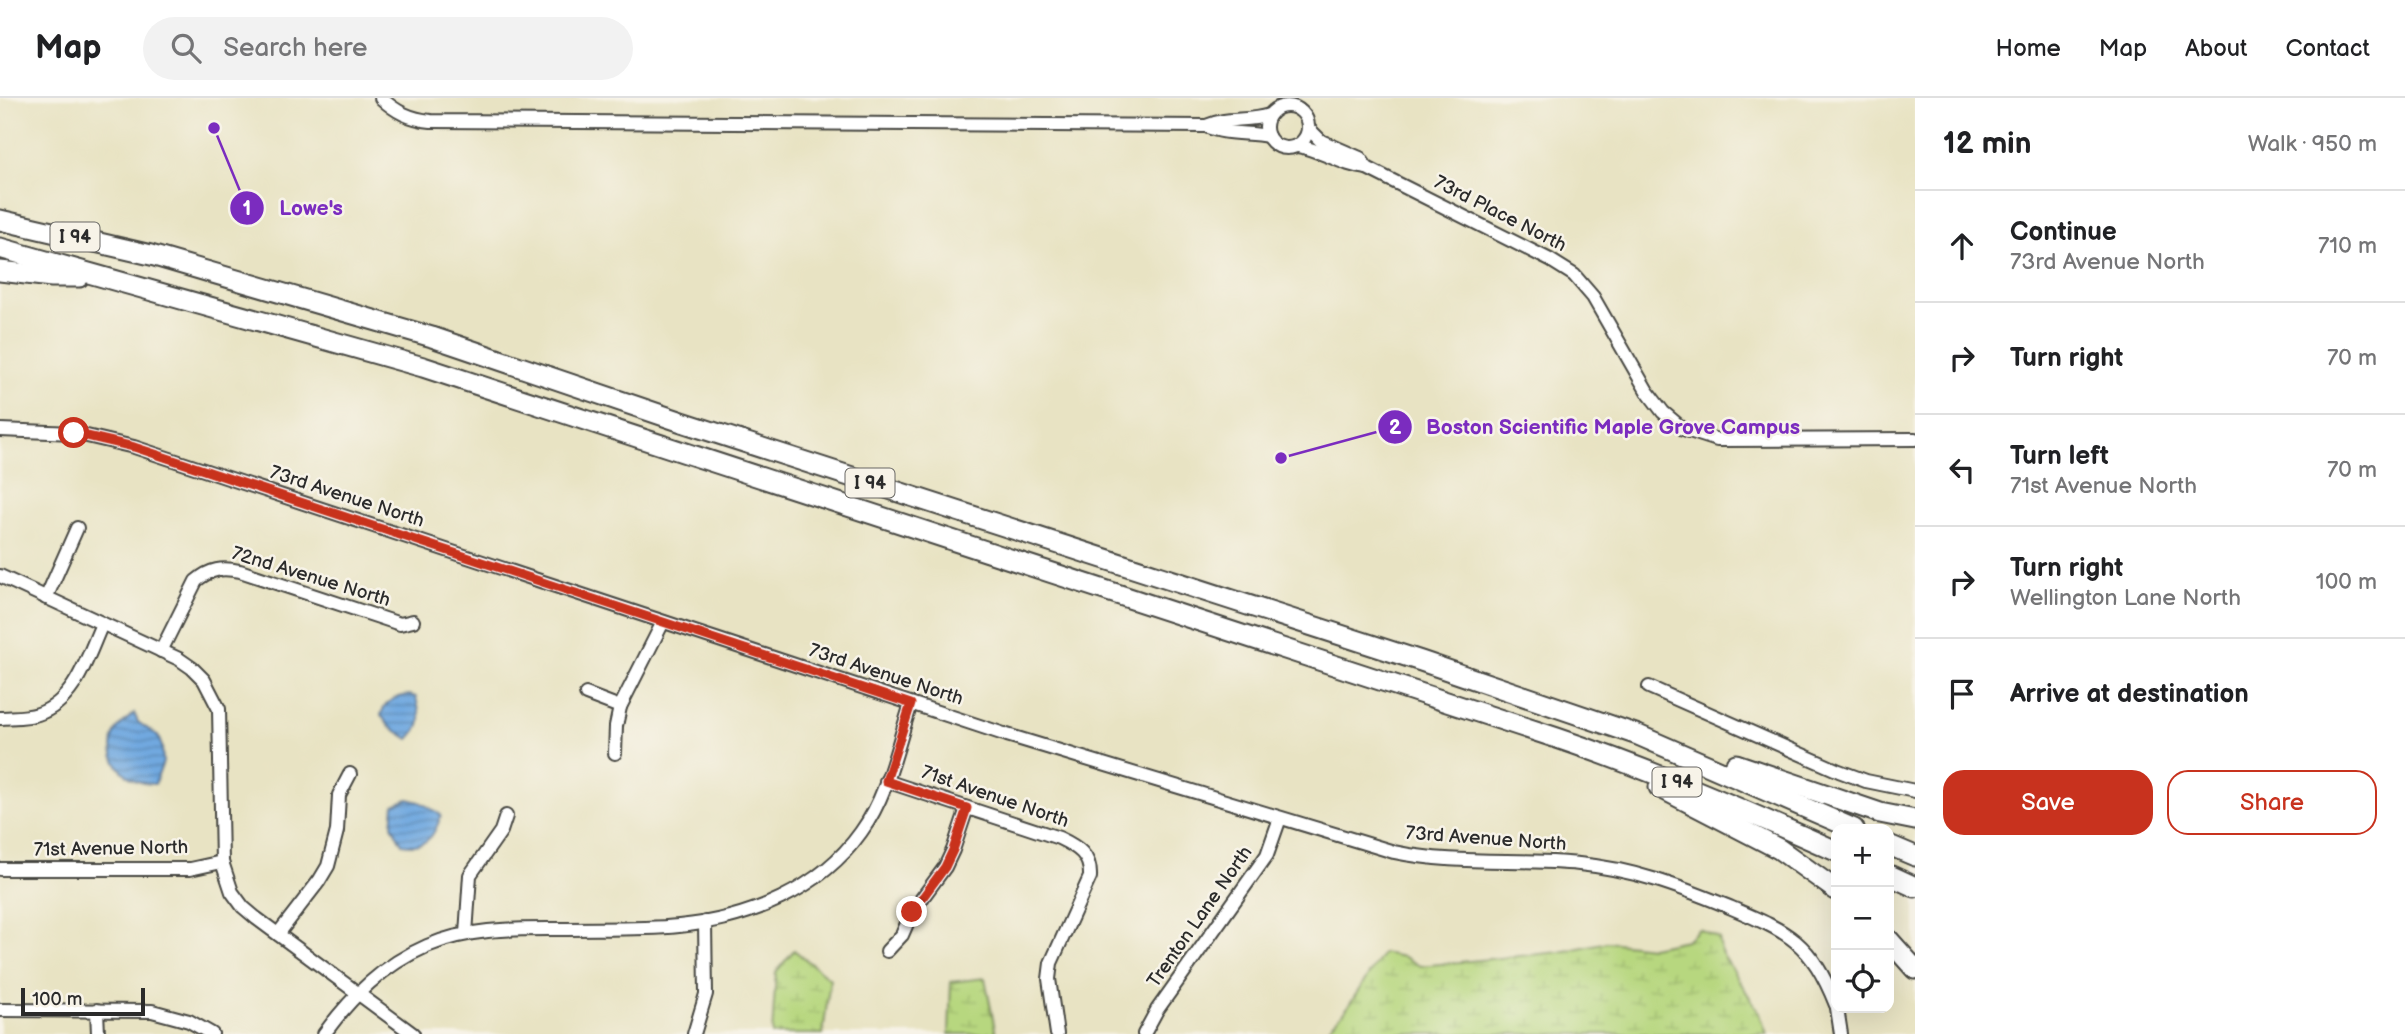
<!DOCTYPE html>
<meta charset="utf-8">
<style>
:root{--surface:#fff;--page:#f2f2f2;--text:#202124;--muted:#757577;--line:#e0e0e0;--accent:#c8321e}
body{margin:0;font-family:"Balsamiq Sans",sans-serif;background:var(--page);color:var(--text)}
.controls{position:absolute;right:21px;bottom:21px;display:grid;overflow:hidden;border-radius:14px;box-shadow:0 7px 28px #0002}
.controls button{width:63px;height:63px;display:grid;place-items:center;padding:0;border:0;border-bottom:2px solid var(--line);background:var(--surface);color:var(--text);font:35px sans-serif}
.scale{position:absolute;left:21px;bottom:18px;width:124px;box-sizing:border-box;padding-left:7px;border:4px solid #2b2b2b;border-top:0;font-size:19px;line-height:24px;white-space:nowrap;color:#2b2b2b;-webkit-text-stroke:5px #f7f3e8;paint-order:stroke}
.stop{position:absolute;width:21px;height:21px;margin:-16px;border:5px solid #c8321e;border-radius:50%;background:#fff}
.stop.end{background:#c8321e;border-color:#fff;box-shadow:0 2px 7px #0008}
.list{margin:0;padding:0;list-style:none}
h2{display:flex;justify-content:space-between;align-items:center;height:91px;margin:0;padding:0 28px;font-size:30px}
h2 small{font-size:23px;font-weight:400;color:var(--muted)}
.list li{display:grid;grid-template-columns:46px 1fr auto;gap:21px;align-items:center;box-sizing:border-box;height:112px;padding:0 28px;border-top:2px solid var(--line)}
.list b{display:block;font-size:26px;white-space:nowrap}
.list p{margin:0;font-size:23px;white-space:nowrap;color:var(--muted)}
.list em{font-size:23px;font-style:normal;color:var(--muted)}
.actions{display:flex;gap:14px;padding:21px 28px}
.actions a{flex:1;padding:16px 0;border:2px solid var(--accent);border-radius:21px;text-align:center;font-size:24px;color:var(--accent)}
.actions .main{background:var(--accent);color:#fff}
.icon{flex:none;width:38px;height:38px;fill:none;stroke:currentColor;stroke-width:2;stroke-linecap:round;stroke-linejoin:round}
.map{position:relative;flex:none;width:1915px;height:936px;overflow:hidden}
header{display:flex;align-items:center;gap:42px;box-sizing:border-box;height:98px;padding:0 35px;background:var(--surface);border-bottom:2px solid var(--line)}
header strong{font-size:33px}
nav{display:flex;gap:38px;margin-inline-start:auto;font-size:24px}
.search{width:490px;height:63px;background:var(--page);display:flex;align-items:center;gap:18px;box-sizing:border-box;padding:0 24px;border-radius:38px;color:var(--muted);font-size:26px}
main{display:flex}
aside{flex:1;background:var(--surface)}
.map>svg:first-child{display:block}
.wetland{fill:url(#wetland-marsh);stroke:#718155;stroke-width:2}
.water{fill:url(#water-rules);stroke:#4e6a86;stroke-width:2}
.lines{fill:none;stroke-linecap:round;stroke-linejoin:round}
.minor-casing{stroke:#474742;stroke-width:16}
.highway-casing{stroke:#474742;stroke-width:23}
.minor{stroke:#fff;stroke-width:12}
.highway{stroke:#fff;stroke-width:19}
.route{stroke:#c8321e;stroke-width:9}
.labels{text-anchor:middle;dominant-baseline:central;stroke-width:5;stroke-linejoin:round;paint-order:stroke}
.shield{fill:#f7f3e8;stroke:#686764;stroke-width:2}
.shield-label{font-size:18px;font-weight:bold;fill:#2b2b2b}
.street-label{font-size:19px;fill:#2b2b2b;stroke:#f7f3e8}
.leader{fill:none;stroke:#7b2cbf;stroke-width:2.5}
.callout-dot{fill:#7b2cbf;stroke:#f7f3e8;stroke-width:2.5}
.mark-label{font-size:21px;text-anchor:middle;font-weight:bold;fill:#fff}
.callout-label{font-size:21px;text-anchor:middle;font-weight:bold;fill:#7b2cbf;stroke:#f7f3e8;stroke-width:5;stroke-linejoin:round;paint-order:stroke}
</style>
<header>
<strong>Map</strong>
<div class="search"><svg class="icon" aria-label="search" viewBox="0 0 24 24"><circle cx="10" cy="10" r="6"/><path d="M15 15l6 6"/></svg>Search here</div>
<nav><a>Home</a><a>Map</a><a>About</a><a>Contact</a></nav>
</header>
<main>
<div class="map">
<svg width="1915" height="936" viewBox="0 0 1915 936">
<defs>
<pattern id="wetland-marsh" width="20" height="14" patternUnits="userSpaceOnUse" patternTransform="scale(1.75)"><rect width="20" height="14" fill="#b7d77f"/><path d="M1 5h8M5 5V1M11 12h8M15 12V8" fill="none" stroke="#9eb96e"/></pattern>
<pattern id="water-rules" width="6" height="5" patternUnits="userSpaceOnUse" patternTransform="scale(1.75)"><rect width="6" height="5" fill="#71a9e0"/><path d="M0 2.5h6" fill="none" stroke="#5d8ab6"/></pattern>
</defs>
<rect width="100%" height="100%" fill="#f7f3e8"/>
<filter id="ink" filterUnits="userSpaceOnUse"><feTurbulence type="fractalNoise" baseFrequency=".0143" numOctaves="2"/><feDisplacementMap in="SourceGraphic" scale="14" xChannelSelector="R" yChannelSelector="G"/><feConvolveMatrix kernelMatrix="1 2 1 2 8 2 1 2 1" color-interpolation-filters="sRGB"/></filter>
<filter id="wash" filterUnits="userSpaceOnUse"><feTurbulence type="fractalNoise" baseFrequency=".00686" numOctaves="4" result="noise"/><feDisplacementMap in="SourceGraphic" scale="28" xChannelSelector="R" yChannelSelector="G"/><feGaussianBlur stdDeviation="1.57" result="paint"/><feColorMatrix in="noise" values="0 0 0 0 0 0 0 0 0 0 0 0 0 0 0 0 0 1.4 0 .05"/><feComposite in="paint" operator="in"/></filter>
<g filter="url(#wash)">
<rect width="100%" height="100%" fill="#e8e3c3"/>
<!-- wetland -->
<g class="wetland">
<path d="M1699,831L1719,840L1721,854L1759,914L1767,936H1323L1345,913L1383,855L1404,859L1420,868L1560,854L1607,844L1651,849L1686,842Z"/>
<path d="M794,852L830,881L823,936H772L776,874Z"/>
<path d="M985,880L996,936H949L951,884Z"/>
</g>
<!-- water -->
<g class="water">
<path d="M410,597L416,599C420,621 426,623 409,641L389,628L381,617C385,603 395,598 410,597Z"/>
<path d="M134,615L138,624L158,638L162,649L163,664L155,686C129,688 103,661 115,635C119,626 128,622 134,615Z"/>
<path d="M408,701L420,704L441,717C435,738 426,751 402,746L392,727L394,707Z"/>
</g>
</g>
<g filter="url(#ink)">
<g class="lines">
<defs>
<g id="minor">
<path d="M381,0C396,14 410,21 431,23L1206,28C1225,37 1247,34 1268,38"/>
<circle cx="1287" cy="29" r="21"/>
<path d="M1206,28C1226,19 1248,24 1269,17"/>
<path d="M1308,30L1321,43L1360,60L1367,70"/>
<path d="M1298,48C1322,52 1343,68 1367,70L1550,162L1574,177L1593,199L1647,293L1663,314L1683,331L1717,342L1915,341"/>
<path d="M0,332L74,335L134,349L1007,637L1394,754C1455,767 1518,760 1579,766C1632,771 1678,788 1727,808C1788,834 1810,842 1836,907"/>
<path d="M0,478L179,561L192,570L204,582L219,611L222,764L232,794L243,809L256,820L413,936"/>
<path d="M46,500L77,430"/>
<path d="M161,553L196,483C210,471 222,469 240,473L400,526L413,523"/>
<path d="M1649,589L1839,673L1866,683L1915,693"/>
<path d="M586,596L620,609"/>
<path d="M0,620C12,619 26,620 38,616C76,603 87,559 102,526"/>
<path d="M615,655L616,628L620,609L663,524"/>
<path d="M886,683L1059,740C1078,749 1091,757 1090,779L1051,865L1049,881L1057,936"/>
<path d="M0,771H190L222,764"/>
<path d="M278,836L319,783L328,768L337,733L339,697L350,676"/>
<path d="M466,836L470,777L501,733L506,718"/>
<path d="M887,853L902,837L912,814L945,769L953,752L967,710"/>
<path d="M1837,910L1841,936"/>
<path d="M0,912L152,913L189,923L212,936"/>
<path d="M97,912L98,936"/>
<path d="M324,936C352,898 383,867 427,848C469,830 513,831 557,831C598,830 639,832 679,828C749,821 820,792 861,734C888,697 897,648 911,606"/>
<path d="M694,936L706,896L705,824"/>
<path d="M1144,936L1157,912L1267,757L1280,720"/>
</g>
<g id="highway">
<path d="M0,122L151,157L432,239L682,324L1421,563L1638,637L1854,731"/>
<path d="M0,150L423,269L1557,640C1652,672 1744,712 1836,753"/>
<path d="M0,173L52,179H79"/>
<path d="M1736,666L1880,715L1915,722"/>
<path d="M1659,689L1779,751L1836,792"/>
<path d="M1889,747L1915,758"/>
<path d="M1889,777L1915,789"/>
<path d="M1889,842L1915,871"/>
</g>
</defs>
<!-- minor casing -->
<use href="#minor" class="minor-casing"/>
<!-- highway casing -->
<use href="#highway" class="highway-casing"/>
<!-- minor -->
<use href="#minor" class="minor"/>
<!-- highway -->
<use href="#highway" class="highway"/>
</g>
</g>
<g class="lines" filter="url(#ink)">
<!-- route -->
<path class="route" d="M74,335L134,349L911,606L886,683L967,710L953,752L945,769L912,814"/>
</g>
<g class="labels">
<!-- shield labels -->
<g class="shield">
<rect x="50.5" y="124.5" width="49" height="29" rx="5"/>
<rect x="845.5" y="370.5" width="49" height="29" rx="5"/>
<rect x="1652.5" y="669.5" width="49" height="29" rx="5"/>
</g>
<g class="shield-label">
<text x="75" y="139">I 94</text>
<text x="870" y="385">I 94</text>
<text x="1677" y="684">I 94</text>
</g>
<!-- street labels -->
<g class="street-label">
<text transform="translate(1500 116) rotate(27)">73rd Place North</text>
<text transform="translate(347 399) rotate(18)">73rd Avenue North</text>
<text transform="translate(311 479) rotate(17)">72nd Avenue North</text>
<text transform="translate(886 577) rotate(18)">73rd Avenue North</text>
<text transform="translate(995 699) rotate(19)">71st Avenue North</text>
<text transform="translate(1486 741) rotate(4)">73rd Avenue North</text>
<text transform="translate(111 751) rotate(-1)">71st Avenue North</text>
<text transform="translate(1200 819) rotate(-55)">Trenton Lane North</text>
</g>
</g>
<!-- callouts -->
<path class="leader" d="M214 30L247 110M1281 360L1395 329"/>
<g class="callout-dot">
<circle cx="214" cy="30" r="7"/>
<circle cx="1281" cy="360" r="7"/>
<circle cx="247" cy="110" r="18"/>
<circle cx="1395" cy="329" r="18"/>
</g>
<g class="mark-label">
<text x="247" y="117">1</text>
<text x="1395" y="336">2</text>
</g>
<g class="callout-label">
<text x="311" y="117">Lowe's</text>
<text x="1613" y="336">Boston Scientific Maple Grove Campus</text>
</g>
</svg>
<div class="controls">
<button>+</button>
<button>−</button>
<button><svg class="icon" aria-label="locate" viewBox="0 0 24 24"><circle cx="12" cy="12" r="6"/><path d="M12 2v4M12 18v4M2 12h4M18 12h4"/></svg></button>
</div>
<div class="scale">100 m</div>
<div class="stop" style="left:74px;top:335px"></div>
<div class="stop end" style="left:912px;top:814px"></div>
</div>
<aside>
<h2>12 min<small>Walk · 950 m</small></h2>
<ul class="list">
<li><svg class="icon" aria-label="ahead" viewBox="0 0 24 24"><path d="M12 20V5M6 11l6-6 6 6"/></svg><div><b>Continue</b><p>73rd Avenue North</p></div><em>710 m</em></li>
<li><svg class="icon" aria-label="right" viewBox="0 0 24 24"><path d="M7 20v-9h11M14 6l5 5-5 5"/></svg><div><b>Turn right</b></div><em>70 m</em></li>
<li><svg class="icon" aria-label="left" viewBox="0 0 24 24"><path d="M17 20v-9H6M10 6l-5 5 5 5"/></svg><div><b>Turn left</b><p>71st Avenue North</p></div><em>70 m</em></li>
<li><svg class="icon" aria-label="right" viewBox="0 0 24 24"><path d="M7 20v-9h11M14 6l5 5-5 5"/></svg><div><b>Turn right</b><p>Wellington Lane North</p></div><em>100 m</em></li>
<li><svg class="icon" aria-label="arrive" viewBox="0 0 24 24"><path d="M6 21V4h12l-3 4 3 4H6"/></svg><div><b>Arrive at destination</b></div></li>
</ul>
<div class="actions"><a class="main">Save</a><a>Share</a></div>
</aside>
</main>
